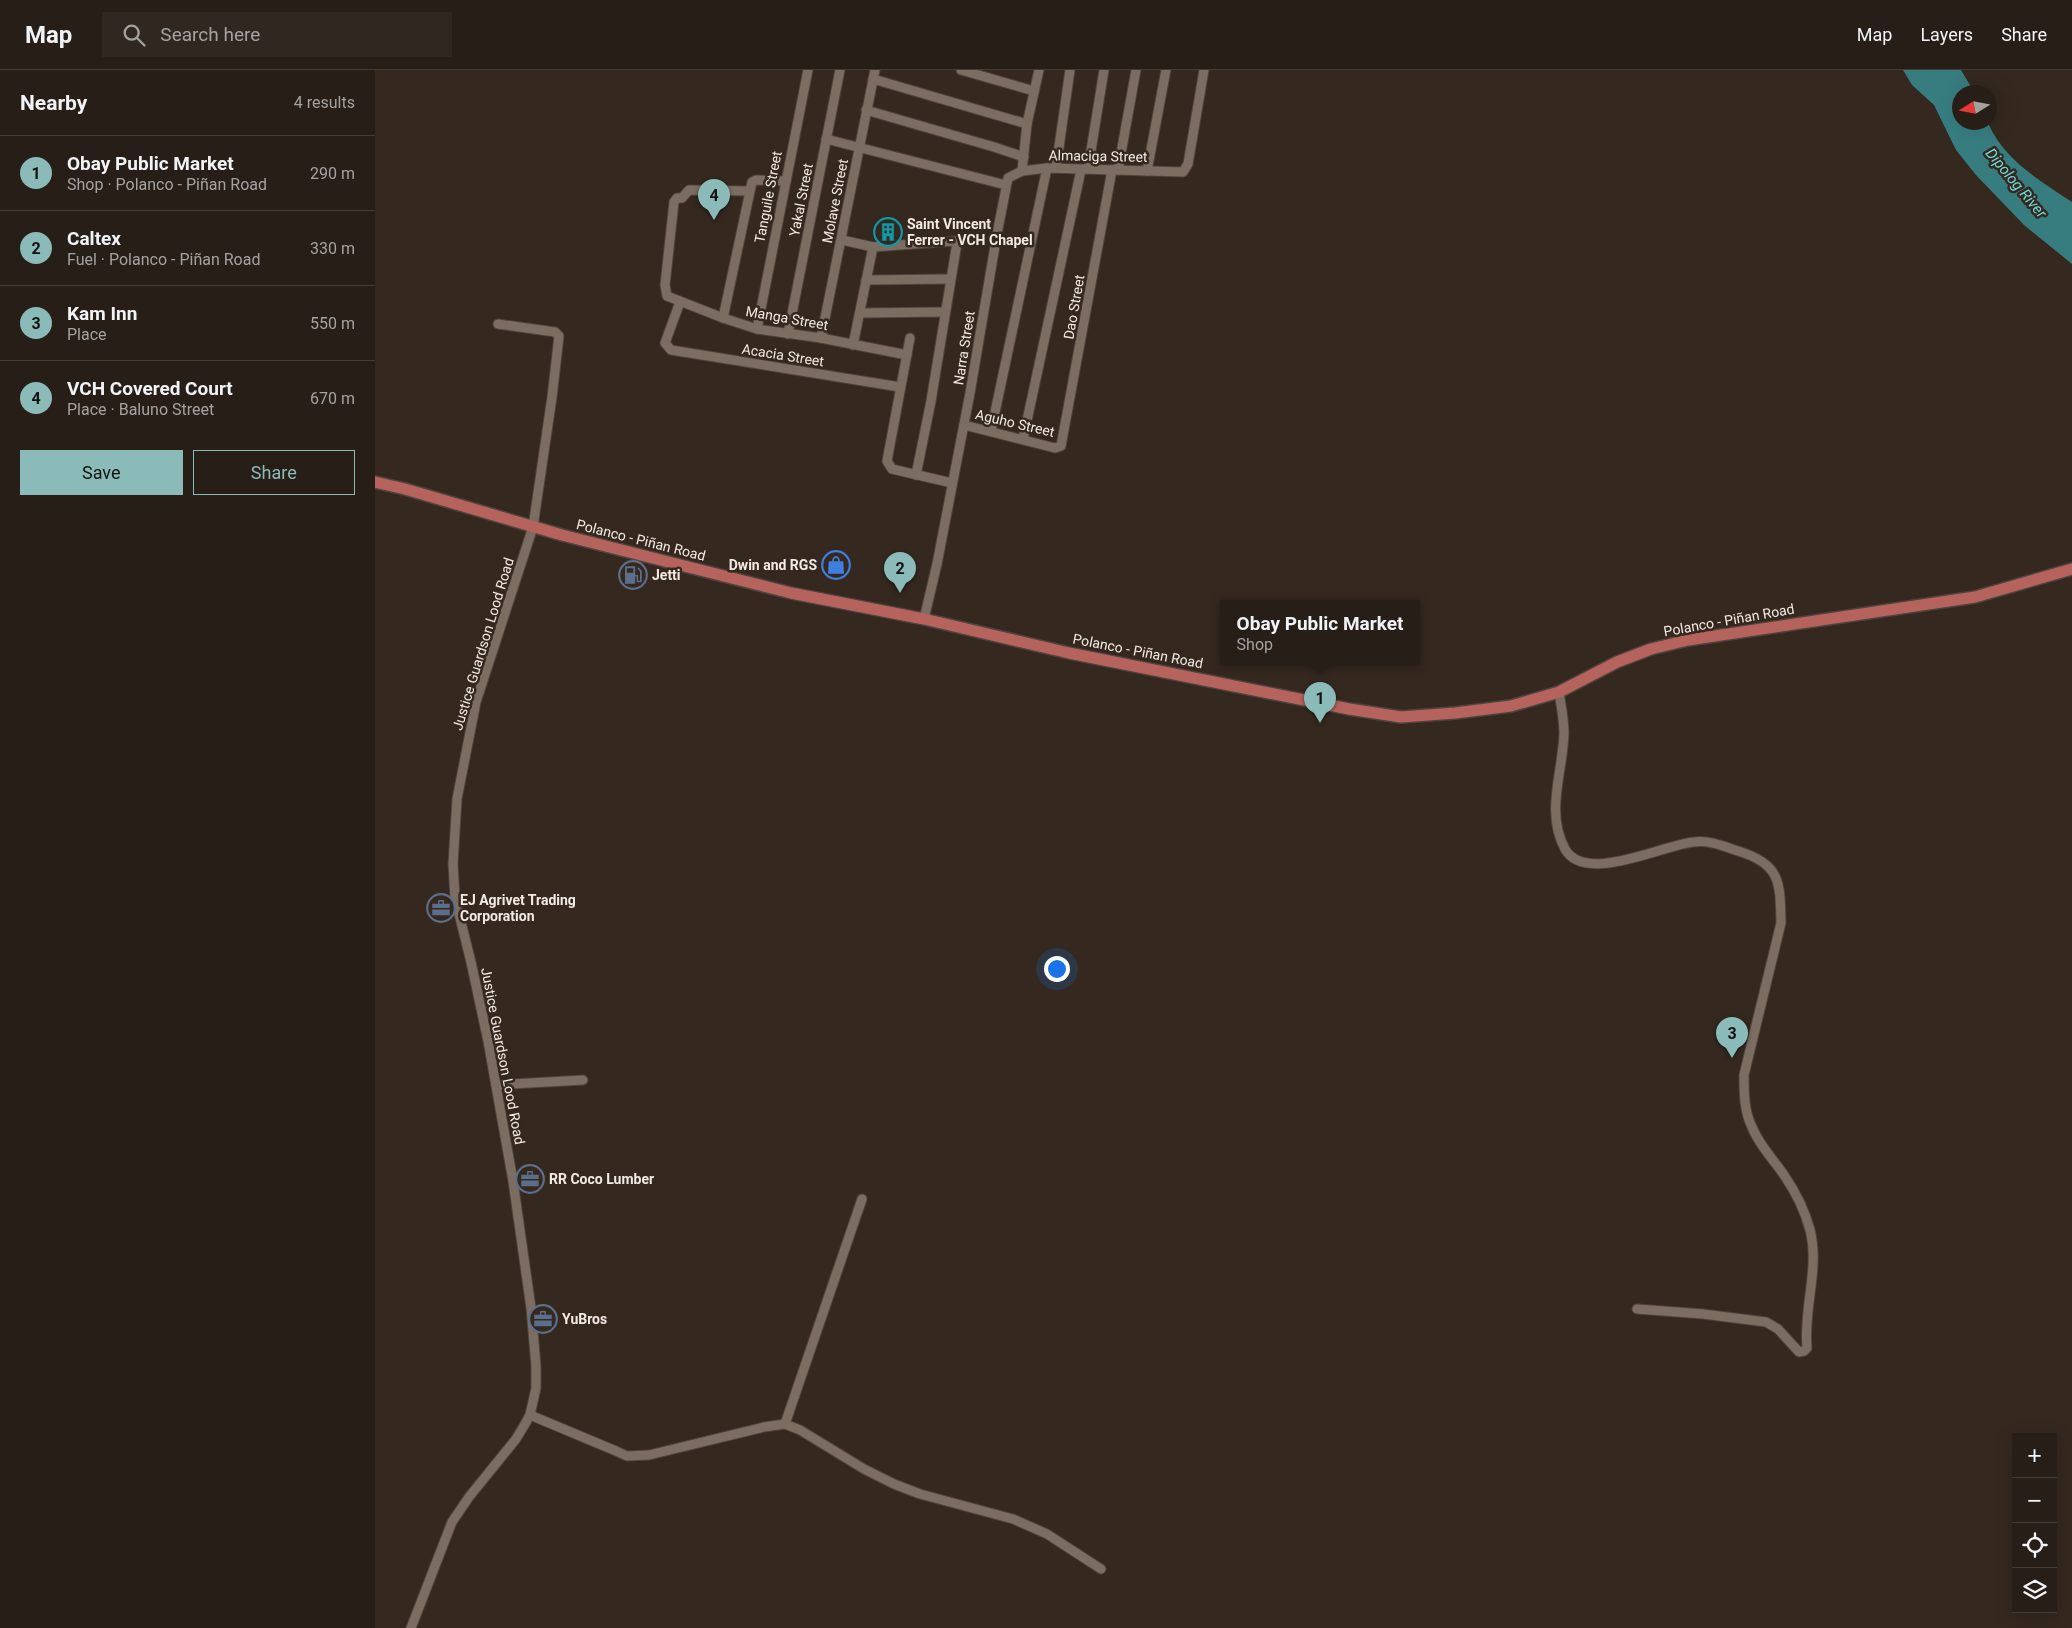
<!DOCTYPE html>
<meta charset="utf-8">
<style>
:root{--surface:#271e17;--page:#2f2720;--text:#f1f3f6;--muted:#a4a2a1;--line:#433c36;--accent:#8bbbb9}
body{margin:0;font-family:Roboto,sans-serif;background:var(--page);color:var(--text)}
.controls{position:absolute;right:15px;bottom:15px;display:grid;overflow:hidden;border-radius:0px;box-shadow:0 5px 20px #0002}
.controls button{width:45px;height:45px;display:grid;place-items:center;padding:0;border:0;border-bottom:1px solid var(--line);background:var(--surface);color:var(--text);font:25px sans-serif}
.compass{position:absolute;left:1577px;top:15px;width:45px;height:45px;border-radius:50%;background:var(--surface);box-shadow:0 5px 20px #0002;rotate:259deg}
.you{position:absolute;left:681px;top:898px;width:18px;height:18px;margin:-12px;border:4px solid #fff;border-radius:50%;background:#1a73e8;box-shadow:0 0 0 8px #1a73e833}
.badge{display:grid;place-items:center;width:32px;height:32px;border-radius:50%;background:var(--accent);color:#111;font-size:16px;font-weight:700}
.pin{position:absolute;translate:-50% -41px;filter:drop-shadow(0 1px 2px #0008)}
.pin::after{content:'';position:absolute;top:26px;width:18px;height:15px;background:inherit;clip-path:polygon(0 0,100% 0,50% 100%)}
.popup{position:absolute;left:845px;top:530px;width:200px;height:65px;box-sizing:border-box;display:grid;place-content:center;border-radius:0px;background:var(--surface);filter:drop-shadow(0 1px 4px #0005);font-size:16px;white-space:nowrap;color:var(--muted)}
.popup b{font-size:19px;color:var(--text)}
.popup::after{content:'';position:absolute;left:50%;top:100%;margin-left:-10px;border:10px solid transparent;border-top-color:var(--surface)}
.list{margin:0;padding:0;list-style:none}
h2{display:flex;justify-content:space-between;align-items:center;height:65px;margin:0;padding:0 20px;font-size:21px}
h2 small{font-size:16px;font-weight:400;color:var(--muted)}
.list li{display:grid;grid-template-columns:32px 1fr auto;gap:15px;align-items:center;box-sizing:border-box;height:75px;padding:0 20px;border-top:1px solid var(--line)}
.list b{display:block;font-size:19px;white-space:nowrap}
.list p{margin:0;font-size:16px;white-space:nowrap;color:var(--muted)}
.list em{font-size:16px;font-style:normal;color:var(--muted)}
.actions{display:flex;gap:10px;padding:15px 20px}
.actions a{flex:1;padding:11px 0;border:1px solid var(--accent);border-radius:0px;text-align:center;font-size:18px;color:var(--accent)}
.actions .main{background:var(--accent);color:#111}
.icon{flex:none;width:28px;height:28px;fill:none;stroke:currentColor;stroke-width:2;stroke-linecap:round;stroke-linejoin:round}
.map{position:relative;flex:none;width:1697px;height:1558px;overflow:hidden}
header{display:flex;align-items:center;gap:30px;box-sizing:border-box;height:70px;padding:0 25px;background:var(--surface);border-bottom:1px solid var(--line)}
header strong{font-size:24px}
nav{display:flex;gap:28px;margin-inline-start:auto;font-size:18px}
.search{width:350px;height:45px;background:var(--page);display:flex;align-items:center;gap:12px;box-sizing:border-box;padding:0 18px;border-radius:0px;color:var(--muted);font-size:19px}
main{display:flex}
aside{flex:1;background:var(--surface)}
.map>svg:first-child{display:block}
.water{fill:#377c7f}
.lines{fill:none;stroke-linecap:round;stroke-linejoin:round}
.minor-casing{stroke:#50443e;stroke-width:11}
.major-casing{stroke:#50443e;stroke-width:14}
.minor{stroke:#7c6d63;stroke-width:9}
.major{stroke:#b7635d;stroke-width:11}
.labels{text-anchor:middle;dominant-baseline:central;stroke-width:5;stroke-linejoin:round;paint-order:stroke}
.street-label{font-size:14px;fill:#f3eae4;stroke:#34281f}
.poi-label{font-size:14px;font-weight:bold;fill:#f3eae4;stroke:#34281f;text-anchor:start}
.water-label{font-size:15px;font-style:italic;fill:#6edade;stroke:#34281f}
</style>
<header>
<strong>Map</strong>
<div class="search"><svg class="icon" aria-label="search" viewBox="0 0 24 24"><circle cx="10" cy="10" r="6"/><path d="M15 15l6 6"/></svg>Search here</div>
<nav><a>Map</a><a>Layers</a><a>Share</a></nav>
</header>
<main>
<aside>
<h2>Nearby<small>4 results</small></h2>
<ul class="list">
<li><span class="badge">1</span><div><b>Obay Public Market</b><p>Shop · Polanco - Piñan Road</p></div><em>290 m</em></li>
<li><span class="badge">2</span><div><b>Caltex</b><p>Fuel · Polanco - Piñan Road</p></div><em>330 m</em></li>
<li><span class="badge">3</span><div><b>Kam Inn</b><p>Place</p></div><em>550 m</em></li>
<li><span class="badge">4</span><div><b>VCH Covered Court</b><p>Place · Baluno Street</p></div><em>670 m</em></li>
</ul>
<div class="actions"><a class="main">Save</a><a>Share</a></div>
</aside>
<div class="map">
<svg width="1697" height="1558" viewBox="0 0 1697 1558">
<rect width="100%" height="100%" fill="#34281f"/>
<!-- water -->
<path class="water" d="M1528,0H1586L1599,22H1584V52L1613,53C1630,91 1663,109 1697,132V194L1649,155L1601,105L1581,80L1559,35L1537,15Z"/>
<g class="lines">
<defs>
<g id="minor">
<path d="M586,0L659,21"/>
<path d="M498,9L652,54"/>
<path d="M491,40L619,77L649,87"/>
<path d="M451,69L631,115"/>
<path d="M681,98L695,0"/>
<path d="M713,99L729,0"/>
<path d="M743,100L761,0"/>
<path d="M647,101L652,54L664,0"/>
<path d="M772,101L791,0"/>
<path d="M374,121L314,120L307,128H302L299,132L290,215L292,226L348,248L382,259L446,268L532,285"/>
<path d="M467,170L498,177L580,171L582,173L556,331L541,405"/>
<path d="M491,210L575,209"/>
<path d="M305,232L290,273L296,280L525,317"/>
<path d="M485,243L570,242"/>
<path d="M348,248L377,112L381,110L409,111"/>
<path d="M382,259L433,0"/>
<path d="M413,264L465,0"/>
<path d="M446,268L500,0"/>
<path d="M535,268L512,391L517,399L577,413"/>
<path d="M478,275L498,177"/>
<path d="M589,355L680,378L686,376L737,100"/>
<path d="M616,361L672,98"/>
<path d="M648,369L706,100"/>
<path d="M549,549L562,494L595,323L622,164L633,108L647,101L672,98L808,102L813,94L829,0"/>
<path d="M1184,622C1186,635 1189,650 1189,663C1188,702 1170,742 1190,779C1210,815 1290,774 1319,772C1334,770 1348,776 1363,781C1406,794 1405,812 1406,853L1369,1005C1369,1023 1369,1041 1377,1057C1384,1075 1398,1089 1409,1105C1420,1121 1430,1141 1435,1160C1445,1199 1428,1238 1432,1278L1429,1281L1424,1282L1403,1259L1391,1252L1328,1244L1262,1239"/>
<path d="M121,1015L208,1010"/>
<path d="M155,1345L241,1381L252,1386L274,1385L389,1357L410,1354L425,1360L489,1399L519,1414L545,1424L638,1449L672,1464L726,1499"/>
<path d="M410,1354L487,1129"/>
<path d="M36,1558L77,1452L94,1427L141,1369L150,1354L155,1345L161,1318V1296L156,1238L138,1111L113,971L96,892L80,828L78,794L82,729L101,632L158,457L177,327L184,266L180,262L173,261L123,254"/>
</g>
<path id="major" d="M0,412L30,419L187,465L416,523L549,549L694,583L974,639L1026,647L1080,643L1136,636L1184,622L1242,592L1276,579L1313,570L1600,527L1697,499"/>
</defs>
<!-- minor casing -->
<use href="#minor" class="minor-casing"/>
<!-- major casing -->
<use href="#major" class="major-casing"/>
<!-- minor -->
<use href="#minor" class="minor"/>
<!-- major -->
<use href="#major" class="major"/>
</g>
<!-- icons -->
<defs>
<symbol id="building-ring" viewBox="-11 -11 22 22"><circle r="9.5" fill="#34281f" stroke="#0f9aa8" stroke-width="1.5"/><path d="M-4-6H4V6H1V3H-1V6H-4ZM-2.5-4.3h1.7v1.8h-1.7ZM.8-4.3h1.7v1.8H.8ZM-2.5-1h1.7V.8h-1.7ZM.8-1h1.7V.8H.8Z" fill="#0f9aa8"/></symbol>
<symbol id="shop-ring" viewBox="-11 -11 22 22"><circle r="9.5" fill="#34281f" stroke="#3f7fe0" stroke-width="1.5"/><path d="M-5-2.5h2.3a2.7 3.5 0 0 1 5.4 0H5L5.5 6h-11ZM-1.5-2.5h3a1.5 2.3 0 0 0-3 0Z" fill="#3f7fe0"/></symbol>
<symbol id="fuel-ring" viewBox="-11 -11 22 22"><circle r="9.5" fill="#34281f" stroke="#5c6f8a" stroke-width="1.5"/><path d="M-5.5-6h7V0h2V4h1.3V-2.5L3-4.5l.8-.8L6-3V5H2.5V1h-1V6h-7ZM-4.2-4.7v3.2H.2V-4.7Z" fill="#5c6f8a"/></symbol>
<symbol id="office-ring" viewBox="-11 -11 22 22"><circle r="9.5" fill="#34281f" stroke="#5c6f8a" stroke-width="1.5"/><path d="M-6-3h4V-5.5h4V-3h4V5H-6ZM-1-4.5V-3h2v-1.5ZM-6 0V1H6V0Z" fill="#5c6f8a"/></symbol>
</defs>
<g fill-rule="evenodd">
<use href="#building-ring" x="497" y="146" width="32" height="32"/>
<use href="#shop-ring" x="445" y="479" width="32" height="32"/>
<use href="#fuel-ring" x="242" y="489" width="32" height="32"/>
<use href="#office-ring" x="50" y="822" width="32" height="32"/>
<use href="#office-ring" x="139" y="1093" width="32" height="32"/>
<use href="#office-ring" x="152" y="1233" width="32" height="32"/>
</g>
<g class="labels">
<!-- street labels -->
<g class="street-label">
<text transform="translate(723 86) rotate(1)">Almaciga Street</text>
<text transform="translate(393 127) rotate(-79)">Tanguile Street</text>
<text transform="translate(426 130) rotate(-79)">Yakal Street</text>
<text transform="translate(460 131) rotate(-79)">Molave Street</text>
<text transform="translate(699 237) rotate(-80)">Dao Street</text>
<text transform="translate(412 248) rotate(10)">Manga Street</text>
<text transform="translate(589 278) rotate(-81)">Narra Street</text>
<text transform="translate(408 285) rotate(9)">Acacia Street</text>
<text transform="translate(640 353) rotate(13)">Aguho Street</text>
<text transform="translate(266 470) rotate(14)">Polanco - Piñan Road</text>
<text transform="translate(1354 550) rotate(-10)">Polanco - Piñan Road</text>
<text transform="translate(108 574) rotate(-73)">Justice Guardson Lood Road</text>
<text transform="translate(763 581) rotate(11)">Polanco - Piñan Road</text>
<text transform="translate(128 986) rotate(79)">Justice Guardson Lood Road</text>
</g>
<!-- poi labels -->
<g class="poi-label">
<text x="532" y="154">Saint Vincent<tspan x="532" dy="16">Ferrer - VCH Chapel</tspan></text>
<text x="442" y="495" text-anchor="end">Dwin and RGS</text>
<text x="277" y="505">Jetti</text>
<text x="85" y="830">EJ Agrivet Trading<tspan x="85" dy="16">Corporation</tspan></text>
<text x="174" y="1109">RR Coco Lumber</text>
<text x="187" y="1249">YuBros</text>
</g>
<!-- water labels -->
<g class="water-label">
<text transform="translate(1641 113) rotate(50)">Dipolog River</text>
</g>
</g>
</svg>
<div class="controls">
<button>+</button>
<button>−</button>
<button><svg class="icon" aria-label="locate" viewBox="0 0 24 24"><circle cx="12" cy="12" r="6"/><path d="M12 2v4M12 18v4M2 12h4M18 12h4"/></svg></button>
<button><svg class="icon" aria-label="layers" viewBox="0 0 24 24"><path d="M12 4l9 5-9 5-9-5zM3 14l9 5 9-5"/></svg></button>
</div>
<svg class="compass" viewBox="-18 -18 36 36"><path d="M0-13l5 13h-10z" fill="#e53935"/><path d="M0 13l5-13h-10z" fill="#a4a2a1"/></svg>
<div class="you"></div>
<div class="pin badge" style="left:945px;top:653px">1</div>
<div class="popup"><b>Obay Public Market</b>Shop</div>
<div class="pin badge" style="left:525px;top:523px">2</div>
<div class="pin badge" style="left:1357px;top:988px">3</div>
<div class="pin badge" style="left:339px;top:150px">4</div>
</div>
</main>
